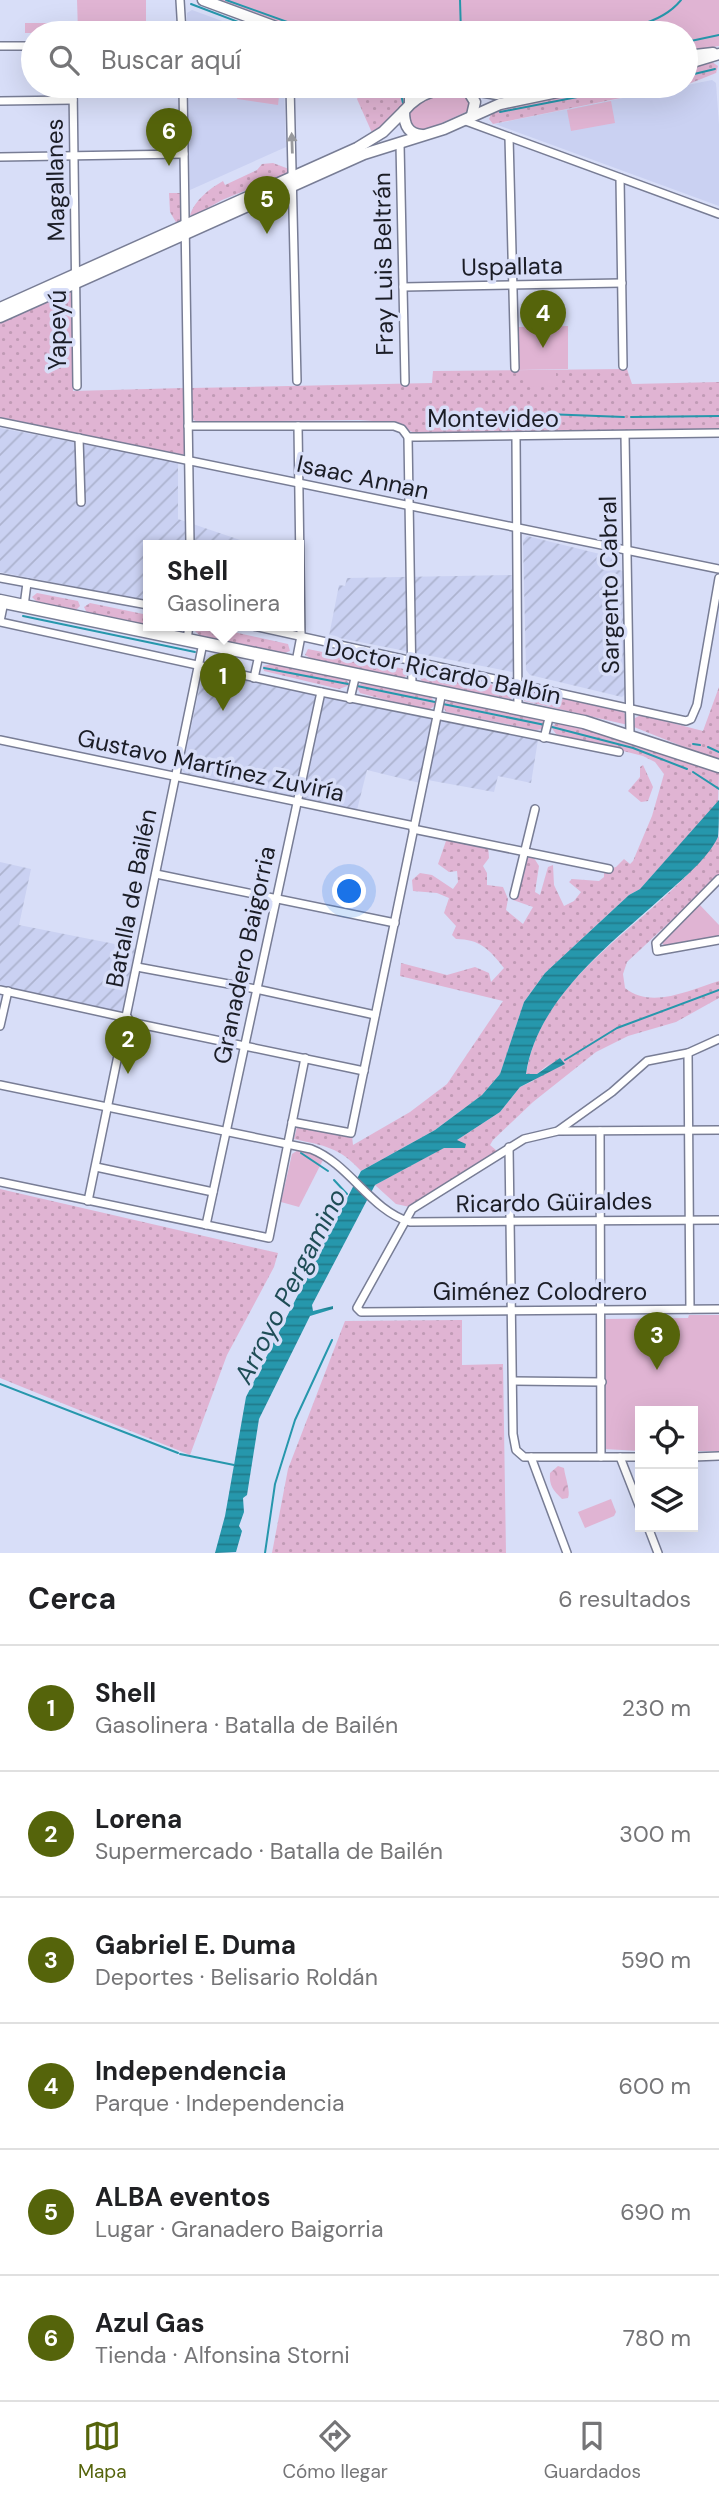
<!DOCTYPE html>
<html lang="es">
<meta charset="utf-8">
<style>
:root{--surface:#fff;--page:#f2f2f2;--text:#202124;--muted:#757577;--line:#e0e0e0;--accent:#55640b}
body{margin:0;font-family:"DM Sans",sans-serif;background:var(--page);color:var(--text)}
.controls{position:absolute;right:21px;bottom:21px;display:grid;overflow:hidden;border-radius:0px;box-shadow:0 7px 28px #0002}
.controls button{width:63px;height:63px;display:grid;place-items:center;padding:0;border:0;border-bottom:2px solid var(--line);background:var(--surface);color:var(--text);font:35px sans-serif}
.you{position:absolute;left:350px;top:892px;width:24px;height:24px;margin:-18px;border:5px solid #fff;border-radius:50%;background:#1a73e8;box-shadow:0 0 0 10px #1a73e833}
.badge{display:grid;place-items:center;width:46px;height:46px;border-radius:50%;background:var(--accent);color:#fff;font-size:23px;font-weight:700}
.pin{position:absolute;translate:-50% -58px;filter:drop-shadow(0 2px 4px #0008)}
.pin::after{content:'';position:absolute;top:37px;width:24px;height:21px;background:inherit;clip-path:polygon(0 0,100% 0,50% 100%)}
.popup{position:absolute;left:143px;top:540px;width:161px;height:91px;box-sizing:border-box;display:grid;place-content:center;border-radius:0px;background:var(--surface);filter:drop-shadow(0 2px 5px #0005);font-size:23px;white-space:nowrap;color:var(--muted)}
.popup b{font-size:26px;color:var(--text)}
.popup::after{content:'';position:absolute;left:50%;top:100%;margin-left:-14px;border:14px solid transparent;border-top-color:var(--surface)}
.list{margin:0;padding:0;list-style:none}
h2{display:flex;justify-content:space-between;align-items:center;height:91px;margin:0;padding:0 28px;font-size:30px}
h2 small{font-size:23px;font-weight:400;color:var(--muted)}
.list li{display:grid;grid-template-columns:46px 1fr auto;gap:21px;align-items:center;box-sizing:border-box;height:126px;padding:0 28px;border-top:2px solid var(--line)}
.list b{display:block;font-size:26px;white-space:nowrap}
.list p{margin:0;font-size:23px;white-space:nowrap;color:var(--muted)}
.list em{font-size:23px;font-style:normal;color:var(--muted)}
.icon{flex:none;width:38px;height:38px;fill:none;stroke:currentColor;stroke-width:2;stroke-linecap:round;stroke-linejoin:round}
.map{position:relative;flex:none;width:719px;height:1553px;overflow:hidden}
.search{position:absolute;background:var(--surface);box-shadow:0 7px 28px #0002;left:21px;right:21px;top:21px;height:77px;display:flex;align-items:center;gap:18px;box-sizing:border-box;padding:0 24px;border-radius:38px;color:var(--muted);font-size:26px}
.sheet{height:847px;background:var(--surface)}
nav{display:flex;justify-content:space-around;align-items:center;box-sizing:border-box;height:98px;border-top:2px solid var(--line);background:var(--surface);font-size:19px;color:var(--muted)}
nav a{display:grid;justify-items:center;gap:4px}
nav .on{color:var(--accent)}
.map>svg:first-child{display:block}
.built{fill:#cad1f2}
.industrial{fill:url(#industrial-furrows)}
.grass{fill:url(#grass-dots)}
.forest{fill:url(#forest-crowns)}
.park{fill:#e0b4d3}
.water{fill:url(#water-rules)}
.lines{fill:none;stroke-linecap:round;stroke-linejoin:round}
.stream{stroke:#2697ac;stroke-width:2}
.minor-casing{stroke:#787d95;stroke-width:10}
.secondary-casing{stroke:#787d95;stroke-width:13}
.trunk-casing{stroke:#787d95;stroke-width:15}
.minor{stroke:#fff;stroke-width:7}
.secondary{stroke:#fff;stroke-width:10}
.trunk{stroke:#fff;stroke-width:12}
.oneway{fill:#98999d}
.labels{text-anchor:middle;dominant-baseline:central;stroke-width:7;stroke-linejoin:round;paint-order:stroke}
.street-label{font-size:24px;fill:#1b1d26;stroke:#d8def8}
.water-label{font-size:26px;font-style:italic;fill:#1f4d56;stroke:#d8def8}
</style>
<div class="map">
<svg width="719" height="1553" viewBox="0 0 719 1553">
<defs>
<pattern id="industrial-furrows" width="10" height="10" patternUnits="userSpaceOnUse" patternTransform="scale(1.75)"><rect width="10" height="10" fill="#cad1f2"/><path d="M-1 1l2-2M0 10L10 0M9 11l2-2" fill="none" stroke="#adb3cf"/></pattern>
<pattern id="grass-dots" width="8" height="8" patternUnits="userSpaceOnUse" patternTransform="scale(1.75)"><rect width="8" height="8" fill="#e0b4d3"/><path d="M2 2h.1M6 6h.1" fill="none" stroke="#c09ab5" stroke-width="1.8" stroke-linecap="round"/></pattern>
<pattern id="forest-crowns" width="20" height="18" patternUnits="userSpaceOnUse" patternTransform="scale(1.75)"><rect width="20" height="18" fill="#e0b4d3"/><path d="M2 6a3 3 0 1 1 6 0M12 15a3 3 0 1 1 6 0" fill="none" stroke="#c09ab5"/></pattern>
<pattern id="water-rules" width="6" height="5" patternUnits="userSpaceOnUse" patternTransform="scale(1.75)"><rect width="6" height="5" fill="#2697ac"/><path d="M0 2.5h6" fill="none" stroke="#207b8c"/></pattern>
</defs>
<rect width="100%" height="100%" fill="#d8def8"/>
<!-- built -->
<g class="built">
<path d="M192,10L255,33H187V13Z"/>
<path d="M712,80L716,83L719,125V206L495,124Z"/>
<path d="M188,86H284L286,147L190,190Z"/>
</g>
<!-- industrial -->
<g class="industrial">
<path d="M0,428L178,462V519L255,545H148V601L0,572Z"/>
<path d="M527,536L612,557V569L623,571L627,692L622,697L530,675L526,670L523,541Z"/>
<path d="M515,575L517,669L512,672L329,636L339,585L345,586L347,578Z"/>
<path d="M203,671L538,740L531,783L498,776L494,792L422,779L420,783L367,770L357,810L185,775L182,770Z"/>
<path d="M0,862L31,869L19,925L135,948L122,1014L0,986Z"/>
</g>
<!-- grass -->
<g class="grass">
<path d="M712,62L718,66L716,73L686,85V73L696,66Z"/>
<path d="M364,86H406V101L373,135L357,99Z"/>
<path d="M597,86H649L650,92L493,124L489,119L492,112L519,102Z"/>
<path d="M273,163L289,169V173L222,200L194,216L190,215C195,200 209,189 223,181L225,185L257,170L262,164Z"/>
<path d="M169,193H182V219L177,224L170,212Z"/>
<path d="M70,289L76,294L73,391L184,388V454L180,456L0,417V323Z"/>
<path d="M627,369L632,384L719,382V430L415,433L387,422L359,420L197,422L191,418V388L432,383L433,371Z"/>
<path d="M37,593L78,601L80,606L75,611L38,603L32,597Z"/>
<path d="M90,603L148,615V625H182L181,628L177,631L87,613L84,607Z"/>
<path d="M202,625L288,644L290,651L285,653L200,636L194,630Z"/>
<path d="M308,649L404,669L409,674L403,678L312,659L305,655Z"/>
<path d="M272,664L345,678L350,685L339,689L264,671L263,666Z"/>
<path d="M423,668L514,690L517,696L510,699L423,683L418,675Z"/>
<path d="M363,683L431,697L436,705L427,711L360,693L356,686Z"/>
<path d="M719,687V761L634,727L635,718L641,715L703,731Z"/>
<path d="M535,690L623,712L627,716L628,725L524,701L525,695Z"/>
<path d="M449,700L541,719L546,722L543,729L536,730L446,712L442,705Z"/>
<path d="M558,722L616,735L719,772L718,803L640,889L629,895L545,973L524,1002L500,1074L482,1095L435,1130L361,1171C339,1147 325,1146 294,1139L297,1127L352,1136L353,1145L410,1112L447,1084L503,1001L400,976L401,963L447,975L475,967L489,973L491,982L504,968C490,950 480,939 456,939L452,935L456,926L444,913L449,898L437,893L413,891L412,880L420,873L432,875L453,889L458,882L457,871L449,872L438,864L447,838L488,846L489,858L483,866L487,873V885L503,887L508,899L506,910L523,924L533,907L513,900V890L520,888L528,857L534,858L539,866L535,892L540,895L548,867L553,865L554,885L564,906L574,901L581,892L569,882L572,879L599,881L604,877V870L616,867L624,859L630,864L633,861L652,816L664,774L655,762L643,756L556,734L551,727Z"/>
<path d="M643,765L653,787L648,801L641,802L628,791L640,777V767Z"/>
<path d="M719,836V876L627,962L623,974L625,988C652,1010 691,989 719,981V998L676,1022L628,1036L596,1052L533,1102L493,1140L490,1145L497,1151L410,1207L396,1204L375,1185L443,1148H465L457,1140L500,1112L520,1087L533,1081L550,1063L537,1074L526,1075C539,985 630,935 688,874C699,862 709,849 719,836Z"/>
<path d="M0,1189L278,1253L274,1267L227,1355L190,1455L0,1378Z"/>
<path d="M462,1320V1365L503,1364L506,1553H272L288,1469L345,1321Z"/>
</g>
<!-- forest -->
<path class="forest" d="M558,1466L564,1468C565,1477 571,1492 568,1498L562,1499C553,1490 549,1486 550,1473Z"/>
<!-- park -->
<g class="park">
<path d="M77,0H146V31L78,32Z"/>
<path d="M216,0H719V46L686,52V33H304Z"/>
<rect x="25" y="23" width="38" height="10"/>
<path d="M239,86L280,87L278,105L237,99Z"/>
<path d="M441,93L467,96L470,102L468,111L426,130L412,129L407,115L419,102Z"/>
<path d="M611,101L615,123L571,131L567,110Z"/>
<path d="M568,326V369L518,370L517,327Z"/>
<path d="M525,372H556V386L525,387Z"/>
<path d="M697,902L719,925V937L664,946L662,942Z"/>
<path d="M298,1150L324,1158L299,1207L281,1202L292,1154Z"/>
<path d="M689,1315H719V1451H693V1411H640V1451L604,1449L605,1319L688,1318Z"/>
<path d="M611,1499L616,1512L614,1516L585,1528L578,1512Z"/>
</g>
<!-- water -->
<path class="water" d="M719,800C719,810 719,828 718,837C708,858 684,878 667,893C613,942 537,998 526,1074H537L560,1058L565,1064L520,1087L500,1112L457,1140L466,1144L465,1148H444L375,1185L312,1305L313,1311L333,1306V1309L310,1316L259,1419L247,1495L243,1498L244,1512L239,1526L242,1531L236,1552L215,1553L225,1516L246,1397L361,1171L435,1130L482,1095L500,1074L524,1002L545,973L629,895L640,889Z"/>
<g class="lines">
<!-- stream -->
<g class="stream">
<path d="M226,0L318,33"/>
<path d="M460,0L461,33"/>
<path d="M191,4L267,33"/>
<path d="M572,33H575"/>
<path d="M587,33C620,30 660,26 681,0"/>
<path d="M686,42L719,35"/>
<path d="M690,75L715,69"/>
<path d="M399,86L403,103"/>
<path d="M500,112L634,86"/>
<path d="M519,413L624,417"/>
<path d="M631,417L719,416"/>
<path d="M23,616L195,652"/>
<path d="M264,668L348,684"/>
<path d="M357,686L435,702"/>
<path d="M443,704L545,725"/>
<path d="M552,727L633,748L687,769"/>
<path d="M693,744L700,745"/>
<path d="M708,747L719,752"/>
<path d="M693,772L719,789"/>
<path d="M565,1060L617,1028L719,990"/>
<path d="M301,1153L328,1171"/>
<path d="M334,1180L347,1194"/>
<path d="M0,1384L178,1453"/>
<path d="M180,1454L234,1465"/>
<path d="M265,1553L275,1484L295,1420L332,1340"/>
</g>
<defs>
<g id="minor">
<path d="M180,0L182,33"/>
<path d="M0,46H33"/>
<path d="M73,86L77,386"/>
<path d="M183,86L190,545"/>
<path d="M290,86L297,381"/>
<path d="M0,101L73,100"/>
<path d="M463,120L719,214"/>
<path d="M509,137L515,368"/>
<path d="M400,144L405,382"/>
<path d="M0,157L184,154"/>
<path d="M620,178L623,366"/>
<path d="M403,287L622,283"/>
<path d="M0,422L719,569"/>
<path d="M188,426H394L402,429L408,437H418L719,433"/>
<path d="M625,435L630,734"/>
<path d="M408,437L412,686"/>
<path d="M79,438L81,502"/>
<path d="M516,438L518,708"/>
<path d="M0,578L148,605"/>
<path d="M24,606L27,583"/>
<path d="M0,621L4,602"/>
<path d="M0,622L321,692L619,752"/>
<path d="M249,625L686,721L691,719L697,705L719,578"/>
<path d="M187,640L189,625"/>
<path d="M296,662L301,636L298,426"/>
<path d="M254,678L259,655"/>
<path d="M350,699L356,674"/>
<path d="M544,738L550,714"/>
<path d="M0,740L414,826"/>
<path d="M413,829L609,869"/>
<path d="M156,874L395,923"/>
<path d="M719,879L656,943L657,951L719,940"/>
<path d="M514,895L535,809"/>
<path d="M137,967L256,989L375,1015"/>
<path d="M0,990L128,1018"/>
<path d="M125,1021L364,1071"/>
<path d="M0,1026L8,991"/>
<path d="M688,1053L690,1309"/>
<path d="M0,1085L311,1149C350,1164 370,1210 410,1222L719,1220"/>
<path d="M292,1122L351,1133L442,692"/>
<path d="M559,1130L612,1092L647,1061L688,1053L719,1039"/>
<path d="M719,1130L558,1131L524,1139L412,1209L357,1308L361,1312L719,1309"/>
<path d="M600,1131L601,1457"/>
<path d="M509,1147L513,1434L516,1450L524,1457H640"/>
<path d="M96,1167L213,1192"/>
<path d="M0,1182L269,1238L305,1058"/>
<path d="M88,1201L203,643"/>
<path d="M206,1225L321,692"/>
<path d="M513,1381L602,1382"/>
<path d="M531,1457L567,1553"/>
<path d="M620,1457L640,1508"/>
<path d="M693,1457L719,1456"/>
<path d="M648,1527L658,1553"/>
</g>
<g id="secondary">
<path d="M203,0L292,33"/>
<path d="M686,56L713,53"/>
<path d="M686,64L719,54"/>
<path d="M410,86V103"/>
<path d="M467,89L497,94L542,86"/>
<path d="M422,135C408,134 404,125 404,111C419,92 444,85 467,89L475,102L472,115"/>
<path d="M0,308L357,148L383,132L404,111"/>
<path d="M0,317L364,154L444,129L500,104L586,86"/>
</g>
<path id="trunk" d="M0,601L584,722L719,766"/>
</defs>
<!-- minor casing -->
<use href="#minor" class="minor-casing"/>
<!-- secondary casing -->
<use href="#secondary" class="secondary-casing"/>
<!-- trunk casing -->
<use href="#trunk" class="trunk-casing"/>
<!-- minor -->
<use href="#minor" class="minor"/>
<!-- secondary -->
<use href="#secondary" class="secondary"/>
<!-- trunk -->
<use href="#trunk" class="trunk"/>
</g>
<!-- one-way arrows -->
<defs><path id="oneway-solid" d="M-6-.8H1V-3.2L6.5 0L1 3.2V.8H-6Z" transform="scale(1.75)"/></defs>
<use class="oneway" href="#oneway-solid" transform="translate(292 143) rotate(-92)"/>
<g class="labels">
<!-- street labels -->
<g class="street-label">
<text transform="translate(55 180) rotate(-91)">Magallanes</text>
<text transform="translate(383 264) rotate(-91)">Fray Luis Beltrán</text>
<text transform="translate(512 266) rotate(-1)">Uspallata</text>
<text transform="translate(57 330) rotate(-90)">Yapeyú</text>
<text x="493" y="418">Montevideo</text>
<text transform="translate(363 477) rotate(12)">Isaac Annan</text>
<text transform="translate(609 585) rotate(-91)">Sargento Cabral</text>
<text transform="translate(443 671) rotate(12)">Doctor Ricardo Balbín</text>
<text transform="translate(211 765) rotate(12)">Gustavo Martínez Zuviría</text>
<text transform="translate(131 898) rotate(-79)">Batalla de Bailén</text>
<text transform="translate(244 955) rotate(-78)">Granadero Baigorria</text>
<text transform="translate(554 1202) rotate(-1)">Ricardo Güiraldes</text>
<text x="540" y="1291">Giménez Colodrero</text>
</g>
<!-- water labels -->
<g class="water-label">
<text transform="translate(290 1286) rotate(-63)">Arroyo Pergamino</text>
</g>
</g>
</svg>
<div class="controls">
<button><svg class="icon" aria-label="locate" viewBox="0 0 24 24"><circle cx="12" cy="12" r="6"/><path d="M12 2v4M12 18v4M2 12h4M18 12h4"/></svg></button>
<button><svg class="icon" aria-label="layers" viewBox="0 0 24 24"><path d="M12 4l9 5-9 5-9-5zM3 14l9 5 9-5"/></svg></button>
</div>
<div class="you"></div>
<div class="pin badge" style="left:223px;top:711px">1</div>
<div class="popup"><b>Shell</b>Gasolinera</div>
<div class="pin badge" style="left:128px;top:1074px">2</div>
<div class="pin badge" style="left:657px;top:1370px">3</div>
<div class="pin badge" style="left:543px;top:348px">4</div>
<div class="pin badge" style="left:267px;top:234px">5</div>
<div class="pin badge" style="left:169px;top:166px">6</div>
<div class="search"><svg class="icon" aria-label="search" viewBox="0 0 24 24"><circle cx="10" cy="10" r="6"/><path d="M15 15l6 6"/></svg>Buscar aquí</div>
</div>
<section class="sheet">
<h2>Cerca<small>6 resultados</small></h2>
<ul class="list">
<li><span class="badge">1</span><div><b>Shell</b><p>Gasolinera · Batalla de Bailén</p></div><em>230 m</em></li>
<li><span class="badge">2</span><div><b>Lorena</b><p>Supermercado · Batalla de Bailén</p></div><em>300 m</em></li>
<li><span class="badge">3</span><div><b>Gabriel E. Duma</b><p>Deportes · Belisario Roldán</p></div><em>590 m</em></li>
<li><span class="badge">4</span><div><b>Independencia</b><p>Parque · Independencia</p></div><em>600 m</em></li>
<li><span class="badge">5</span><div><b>ALBA eventos</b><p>Lugar · Granadero Baigorria</p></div><em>690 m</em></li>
<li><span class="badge">6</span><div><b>Azul Gas</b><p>Tienda · Alfonsina Storni</p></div><em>780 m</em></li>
</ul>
</section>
<nav>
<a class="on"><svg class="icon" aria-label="map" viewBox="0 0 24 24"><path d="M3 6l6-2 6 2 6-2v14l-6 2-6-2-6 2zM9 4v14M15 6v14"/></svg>Mapa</a>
<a><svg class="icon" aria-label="directions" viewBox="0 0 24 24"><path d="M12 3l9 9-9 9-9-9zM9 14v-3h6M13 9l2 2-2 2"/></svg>Cómo llegar</a>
<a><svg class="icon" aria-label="saved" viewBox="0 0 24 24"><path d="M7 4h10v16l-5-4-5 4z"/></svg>Guardados</a>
</nav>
